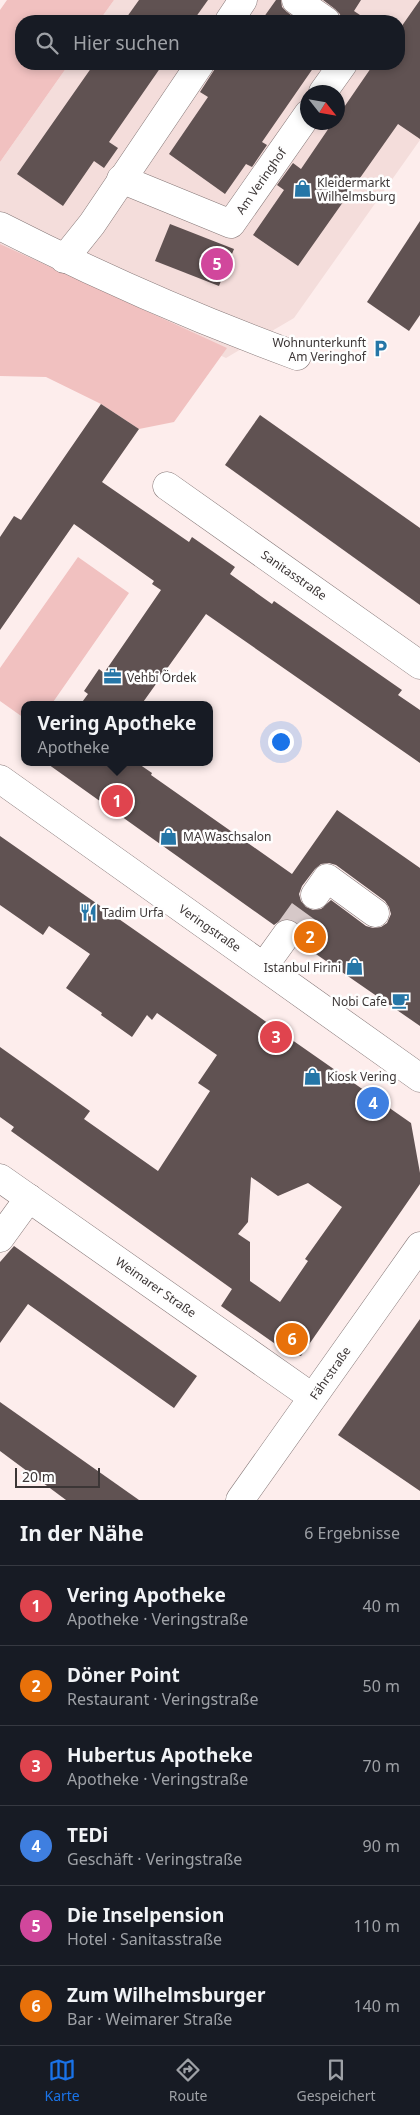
<!DOCTYPE html>
<html lang="de">
<meta charset="utf-8">
<style>
:root{--surface:#171b24;--page:#20242c;--text:#f1f3f6;--muted:#9ea1a6;--line:#363941;--accent:#1a73e8}
body{margin:0;font-family:"Noto Sans",sans-serif;background:var(--page);color:var(--text)}
.compass{position:absolute;left:300px;top:85px;width:45px;height:45px;border-radius:50%;background:var(--surface);box-shadow:0 2px 8px #0003;rotate:121deg}
.scale{position:absolute;left:15px;bottom:12px;width:85px;box-sizing:border-box;padding-left:5px;border:2px solid #3c3636;border-top:0;font-size:14px;line-height:18px;white-space:nowrap;color:#3c3636;-webkit-text-stroke:4px #fefefe;paint-order:stroke}
.you{position:absolute;left:280px;top:741px;width:18px;height:18px;margin:-12px;border:4px solid #fff;border-radius:50%;background:#1a73e8;box-shadow:0 0 0 8px #1a73e833}
.badge{display:grid;place-items:center;width:32px;height:32px;border-radius:50%;background:var(--accent);color:#fff;font-size:16px;font-weight:700}
.pin{position:absolute;translate:-50% -50%;border:2px solid #fff;box-shadow:0 1px 5px #0006}
.popup{position:absolute;left:21px;top:701px;width:192px;height:65px;box-sizing:border-box;display:grid;place-content:center;border-radius:10px;background:var(--surface);filter:drop-shadow(0 1px 4px #0005);font-size:16px;white-space:nowrap;color:var(--muted)}
.popup b{font-size:19px;color:var(--text)}
.popup::after{content:'';position:absolute;left:50%;top:100%;margin-left:-10px;border:10px solid transparent;border-top-color:var(--surface)}
.list{margin:0;padding:0;list-style:none}
h2{display:flex;justify-content:space-between;align-items:center;height:65px;margin:0;padding:0 20px;font-size:21px}
h2 small{font-size:16px;font-weight:400;color:var(--muted)}
.list li{display:grid;grid-template-columns:32px 1fr auto;gap:15px;align-items:center;box-sizing:border-box;height:80px;padding:0 20px;border-top:1px solid var(--line)}
.list b{display:block;font-size:19px;white-space:nowrap}
.list p{margin:0;font-size:16px;white-space:nowrap;color:var(--muted)}
.list em{font-size:16px;font-style:normal;color:var(--muted)}
.icon{flex:none;width:28px;height:28px;fill:none;stroke:currentColor;stroke-width:2;stroke-linecap:round;stroke-linejoin:round}
.map{position:relative;flex:none;width:420px;height:1500px;overflow:hidden}
.search{position:absolute;background:var(--surface);box-shadow:0 2px 8px #0003;left:15px;right:15px;top:15px;height:55px;display:flex;align-items:center;gap:12px;box-sizing:border-box;padding:0 18px;border-radius:20px;color:var(--muted);font-size:19px}
.sheet{height:545px;background:var(--surface)}
nav{display:flex;justify-content:space-around;align-items:center;box-sizing:border-box;height:70px;border-top:1px solid var(--line);background:var(--surface);font-size:14px;color:var(--muted)}
nav a{display:grid;justify-items:center;gap:2px}
nav .on{color:var(--accent)}
.map>svg:first-child{display:block}
.built{fill:#f4dddb;fill-rule:evenodd}
.green{fill:#f1c1c0}
.building{fill:#605252;fill-rule:evenodd}
.lines{fill:none;stroke-linecap:round;stroke-linejoin:round}
.minor-tunnel{stroke:#d6c8c8;stroke-width:28;stroke-dasharray:28 14;stroke-linecap:butt}
.minor-casing{stroke:#857777;stroke-width:29}
.minor{stroke:#fff;stroke-width:28}
.labels{text-anchor:middle;dominant-baseline:central;stroke-width:5;stroke-linejoin:round;paint-order:stroke}
.street-label{font-size:12px;fill:#3c3636;stroke:#fefefe}
.poi-label{font-size:12px;fill:#3c3636;stroke:#fefefe;text-anchor:start}
</style>
<div class="map">
<svg width="420" height="1500" viewBox="0 0 420 1500">
<rect width="100%" height="100%" fill="#fdedec"/>
<!-- built -->
<path class="built" d="M114,0H420V140L294,318L226,358L0,255V162L69,64H399V21H99ZM308,92H338V122H308Z"/>
<!-- green -->
<g class="green">
<path d="M7,0H114L99,21H21V64H69L0,162V10Z"/>
<path d="M0,244L227,348L174,422L139,429L101,404L46,377L0,376Z"/>
<path d="M78,557L129,593L51,705H24V718L0,701V668Z"/>
</g>
<!-- building -->
<g class="building">
<path d="M139,0H208L193,21H124Z"/>
<path d="M276,0H281L282,7L287,12L299,21H261Z"/>
<path d="M323,0H361L354,11L369,21H341L340,14L335,9Z"/>
<path d="M420,0V139L398,124L298,266L253,235L284,190L277,185L293,163L301,169L333,122H338V116L373,65L371,64H399V30Z"/>
<path d="M94,64H163L109,142L118,148L104,168L94,161L63,206L17,174Z"/>
<path d="M218,64H316L262,142L267,145L252,167L246,164L225,194L169,154L208,97L200,92Z"/>
<path d="M420,221V315L409,331L367,302Z"/>
<path d="M170,224L234,249L219,286L155,261Z"/>
<path d="M101,404L139,429L102,482L189,542L192,537L235,567L230,574L272,604L274,601L402,690L398,695L420,710V763L206,614L141,705H80L88,694L84,691L99,669L104,673L161,590L152,584L154,581L74,524L0,630V537L14,516L21,520Z"/>
<path d="M260,415L420,528V605L225,465Z"/>
<path d="M45,762H136L152,773L151,775L292,874L337,810L420,868V1026L300,943L303,935L301,928L296,921L288,918L281,920L274,925ZM329,863L336,865L385,901L389,907L391,914L387,923L381,927L373,928L366,926L331,900L321,909L313,910L306,907L301,901L299,894L302,886L315,869L321,864Z"/>
<path d="M0,836L411,1123L420,1173V1184L301,1356L291,1355L221,1306L232,1289L11,1131L14,1127L0,1117V1047L90,1111L84,1119L158,1171L210,1091L198,1083L217,1055L157,1013L152,1020L147,1015L132,1037L101,1015L102,1013L66,988L90,954L49,926L43,935L0,905ZM251,1177L278,1196L308,1183L342,1207L305,1259L308,1261L280,1302L250,1281V1242L238,1234L248,1222Z"/>
<path d="M14,1246L197,1376L174,1408L28,1304L0,1343V1262Z"/>
<path d="M420,1319V1491L338,1435Z"/>
<path d="M0,1402L139,1500H66L0,1451Z"/>
</g>
<g class="lines">
<!-- minor-tunnel -->
<path class="minor-tunnel" d="M287,934L315,895"/>
<defs>
<g id="minor">
<path d="M296,0L326,21"/>
<path d="M229,21L243,0"/>
<path d="M323,92L343,64"/>
<path d="M121,179L231,224L308,114"/>
<path d="M0,226C96,275 196,319 297,356"/>
<path d="M64,259L92,224L200,64"/>
<path d="M167,486L420,665"/>
<path d="M0,779L420,1078"/>
<path d="M315,895L327,878L375,913"/>
<path d="M264,966L287,934"/>
<path d="M0,1178L312,1397"/>
<path d="M0,1238L29,1198"/>
<path d="M240,1500L420,1246"/>
</g>
</defs>
<!-- minor casing -->
<use href="#minor" class="minor-casing"/>
<!-- minor -->
<use href="#minor" class="minor"/>
</g>
<!-- icons -->
<defs>
<symbol id="shop-bare" viewBox="-9 -9 18 18"><path d="M-5-2.5h2.3a2.7 3.5 0 0 1 5.4 0H5L5.5 6h-11ZM-1.5-2.5h3a1.5 2.3 0 0 0-3 0Z" fill="#2576a7" stroke="#fefefe" stroke-width="2.5" paint-order="stroke"/></symbol>
<symbol id="parking-bare" viewBox="-9 -9 18 18"><path d="M-3.5-5.5H1a3.5 3.5 0 0 1 0 7H-1V5.5H-3.5ZM-1-3.4V-.6H.8a1.4 1.4 0 0 0 0-2.8Z" fill="#2576a7" stroke="#fefefe" stroke-width="2.5" paint-order="stroke"/></symbol>
<symbol id="office-bare" viewBox="-9 -9 18 18"><path d="M-6-3h4V-5.5h4V-3h4V5H-6ZM-1-4.5V-3h2v-1.5ZM-6 0V1H6V0Z" fill="#2576a7" stroke="#fefefe" stroke-width="2.5" paint-order="stroke"/></symbol>
<symbol id="restaurant-bare" viewBox="-9 -9 18 18"><path d="M-5-6h1v4h1v-4h1v4h1v-4h1v5L-1.5 .5V6h-2V.5L-5-1ZM5-6V6H3V1.5H1.5Q1.5-4 5-6Z" fill="#2576a7" stroke="#fefefe" stroke-width="2.5" paint-order="stroke"/></symbol>
<symbol id="cafe-bare" viewBox="-9 -9 18 18"><path d="M-5.5-4.5H6V0H3Q3 3.5 0 3.5H-2.5Q-5.5 3.5-5.5 0ZM3-3.2v2h1.7v-2ZM-6 4.5H4V6H-6Z" fill="#2576a7" stroke="#fefefe" stroke-width="2.5" paint-order="stroke"/></symbol>
</defs>
<g fill-rule="evenodd">
<use href="#shop-bare" x="290" y="176" width="25" height="25"/>
<use href="#parking-bare" x="368" y="336" width="25" height="25"/>
<use href="#office-bare" x="100" y="664" width="25" height="25"/>
<use href="#shop-bare" x="156" y="824" width="25" height="25"/>
<use href="#restaurant-bare" x="76" y="900" width="25" height="25"/>
<use href="#shop-bare" x="342" y="954" width="25" height="25"/>
<use href="#cafe-bare" x="388" y="988" width="25" height="25"/>
<use href="#shop-bare" x="300" y="1064" width="25" height="25"/>
</g>
<g class="labels">
<!-- street labels -->
<g class="street-label">
<text transform="translate(261 181) rotate(-55)">Am Veringhof</text>
<text transform="translate(294 575) rotate(35)">Sanitasstraße</text>
<text transform="translate(210 928) rotate(35)">Veringstraße</text>
<text transform="translate(156 1287) rotate(35)">Weimarer Straße</text>
<text transform="translate(330 1373) rotate(-55)">Fährstraße</text>
</g>
<!-- poi labels -->
<g class="poi-label">
<text x="317" y="182">Kleidermarkt<tspan x="317" dy="14">Wilhelmsburg</tspan></text>
<text x="366" y="342" text-anchor="end">Wohnunterkunft<tspan x="366" dy="14">Am Veringhof</tspan></text>
<text x="127" y="677">Vehbi Ördek</text>
<text x="183" y="836">MA Waschsalon</text>
<text x="102" y="912">Tadim Urfa</text>
<text x="341" y="967" text-anchor="end">Istanbul Firini</text>
<text x="387" y="1001" text-anchor="end">Nobi Cafe</text>
<text x="327" y="1076">Kiosk Vering</text>
</g>
</g>
</svg>
<svg class="compass" viewBox="-18 -18 36 36"><path d="M0-13l5 13h-10z" fill="#e53935"/><path d="M0 13l5-13h-10z" fill="#9ea1a6"/></svg>
<div class="scale">20 m</div>
<div class="you"></div>
<div class="pin badge" style="left:117px;top:801px;background:#e0444e">1</div>
<div class="popup"><b>Vering Apotheke</b>Apotheke</div>
<div class="pin badge" style="left:310px;top:937px;background:#e8710a">2</div>
<div class="pin badge" style="left:276px;top:1037px;background:#e0444e">3</div>
<div class="pin badge" style="left:373px;top:1103px;background:#3f7fe0">4</div>
<div class="pin badge" style="left:217px;top:264px;background:#d1479c">5</div>
<div class="pin badge" style="left:292px;top:1339px;background:#e8710a">6</div>
<div class="search"><svg class="icon" aria-label="search" viewBox="0 0 24 24"><circle cx="10" cy="10" r="6"/><path d="M15 15l6 6"/></svg>Hier suchen</div>
</div>
<section class="sheet">
<h2>In der Nähe<small>6 Ergebnisse</small></h2>
<ul class="list">
<li><span class="badge" style="background:#e0444e">1</span><div><b>Vering Apotheke</b><p>Apotheke · Veringstraße</p></div><em>40 m</em></li>
<li><span class="badge" style="background:#e8710a">2</span><div><b>Döner Point</b><p>Restaurant · Veringstraße</p></div><em>50 m</em></li>
<li><span class="badge" style="background:#e0444e">3</span><div><b>Hubertus Apotheke</b><p>Apotheke · Veringstraße</p></div><em>70 m</em></li>
<li><span class="badge" style="background:#3f7fe0">4</span><div><b>TEDi</b><p>Geschäft · Veringstraße</p></div><em>90 m</em></li>
<li><span class="badge" style="background:#d1479c">5</span><div><b>Die Inselpension</b><p>Hotel · Sanitasstraße</p></div><em>110 m</em></li>
<li><span class="badge" style="background:#e8710a">6</span><div><b>Zum Wilhelmsburger</b><p>Bar · Weimarer Straße</p></div><em>140 m</em></li>
</ul>
</section>
<nav>
<a class="on"><svg class="icon" aria-label="map" viewBox="0 0 24 24"><path d="M3 6l6-2 6 2 6-2v14l-6 2-6-2-6 2zM9 4v14M15 6v14"/></svg>Karte</a>
<a><svg class="icon" aria-label="directions" viewBox="0 0 24 24"><path d="M12 3l9 9-9 9-9-9zM9 14v-3h6M13 9l2 2-2 2"/></svg>Route</a>
<a><svg class="icon" aria-label="saved" viewBox="0 0 24 24"><path d="M7 4h10v16l-5-4-5 4z"/></svg>Gespeichert</a>
</nav>
